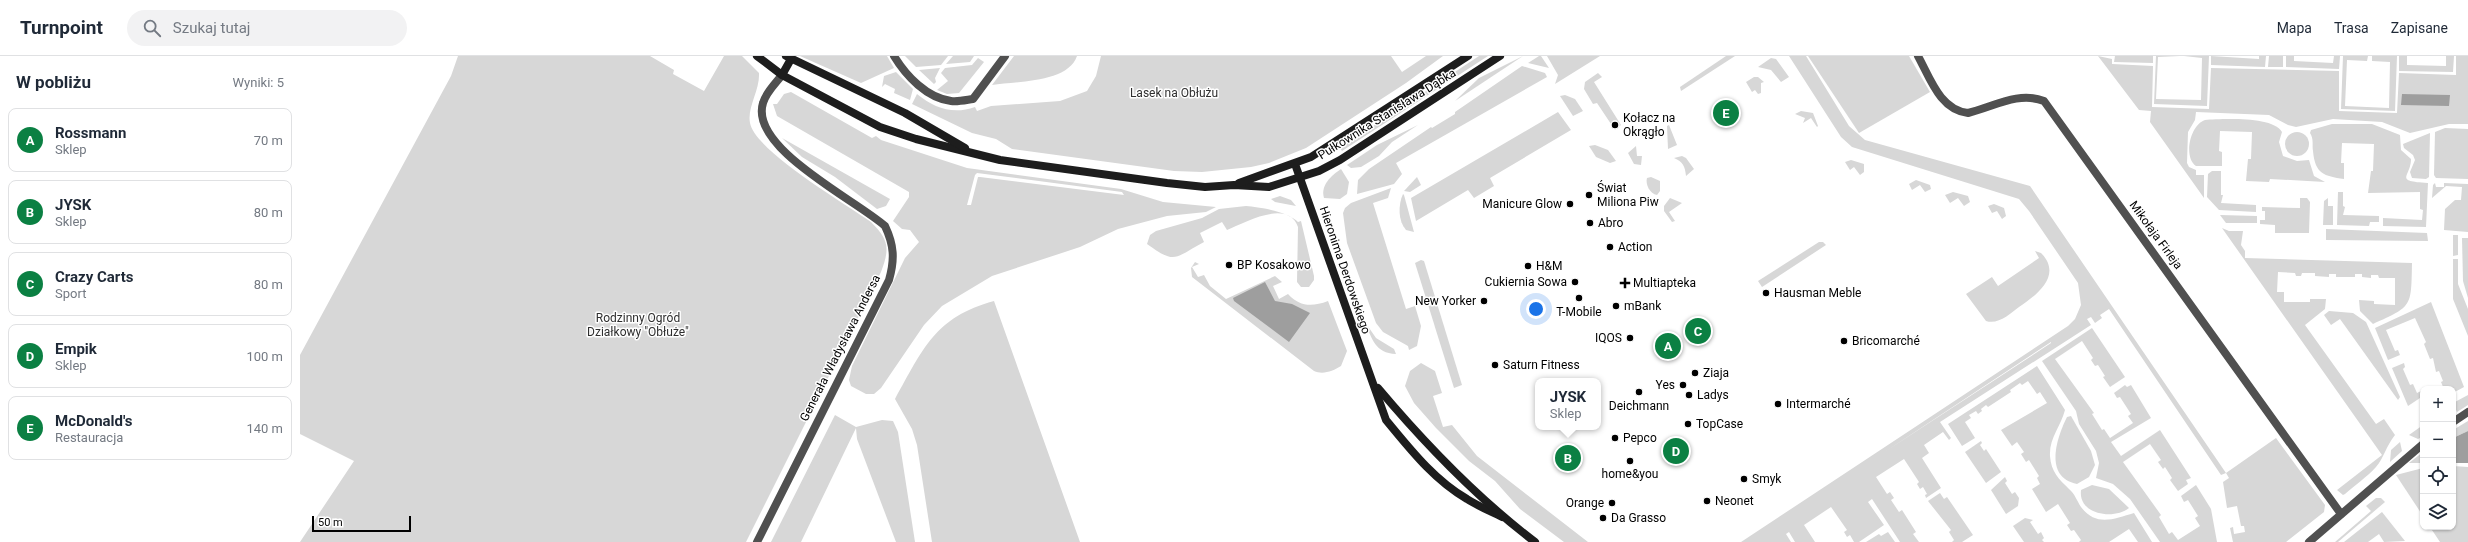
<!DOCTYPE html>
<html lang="pl">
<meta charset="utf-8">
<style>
:root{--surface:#fff;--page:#f2f2f3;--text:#1f2937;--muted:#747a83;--line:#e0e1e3;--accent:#0b8043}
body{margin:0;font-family:Roboto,sans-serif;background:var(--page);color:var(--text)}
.controls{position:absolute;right:12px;bottom:12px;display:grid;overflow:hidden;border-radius:8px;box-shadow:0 1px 3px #0004}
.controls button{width:36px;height:36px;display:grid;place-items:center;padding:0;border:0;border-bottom:1px solid var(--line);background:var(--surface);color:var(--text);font:20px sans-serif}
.scale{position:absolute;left:12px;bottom:10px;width:99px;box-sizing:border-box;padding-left:4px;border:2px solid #000;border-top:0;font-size:11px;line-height:14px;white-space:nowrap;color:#000;-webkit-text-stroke:3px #fff;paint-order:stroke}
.you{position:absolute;left:1236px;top:253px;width:14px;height:14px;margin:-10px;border:3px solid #fff;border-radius:50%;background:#1a73e8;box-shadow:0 0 0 6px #1a73e833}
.badge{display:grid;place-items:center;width:26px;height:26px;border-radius:50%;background:var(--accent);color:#fff;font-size:13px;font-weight:700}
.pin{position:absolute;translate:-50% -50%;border:2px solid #fff;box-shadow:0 1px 4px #0006}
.popup{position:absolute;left:1235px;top:322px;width:66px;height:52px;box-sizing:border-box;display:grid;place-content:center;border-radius:8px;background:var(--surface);filter:drop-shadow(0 1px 3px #0005);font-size:13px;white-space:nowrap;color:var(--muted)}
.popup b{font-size:15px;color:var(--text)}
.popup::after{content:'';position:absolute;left:50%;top:100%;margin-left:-8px;border:8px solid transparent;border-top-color:var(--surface)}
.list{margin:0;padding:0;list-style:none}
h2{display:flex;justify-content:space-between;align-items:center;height:52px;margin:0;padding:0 16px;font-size:17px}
h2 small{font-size:13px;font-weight:400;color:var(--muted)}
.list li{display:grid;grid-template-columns:26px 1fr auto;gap:12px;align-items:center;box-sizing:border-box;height:64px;margin:0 8px 8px;padding:0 8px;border:1px solid var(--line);border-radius:8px}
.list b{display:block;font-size:15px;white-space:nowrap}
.list p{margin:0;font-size:13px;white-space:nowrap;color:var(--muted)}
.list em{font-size:13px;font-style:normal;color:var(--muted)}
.icon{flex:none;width:22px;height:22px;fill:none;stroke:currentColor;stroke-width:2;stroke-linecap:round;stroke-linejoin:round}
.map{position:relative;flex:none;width:2168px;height:486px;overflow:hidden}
header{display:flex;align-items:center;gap:24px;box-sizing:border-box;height:56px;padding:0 20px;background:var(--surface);border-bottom:1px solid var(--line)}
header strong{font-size:19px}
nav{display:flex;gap:22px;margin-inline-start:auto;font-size:14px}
.search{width:280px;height:36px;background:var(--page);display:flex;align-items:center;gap:10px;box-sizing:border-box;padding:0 14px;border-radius:22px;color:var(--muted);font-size:15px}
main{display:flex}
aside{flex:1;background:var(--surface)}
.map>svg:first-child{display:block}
.green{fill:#d7d7d7;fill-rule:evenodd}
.water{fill:#9e9e9e}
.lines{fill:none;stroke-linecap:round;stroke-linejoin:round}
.street{stroke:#505050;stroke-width:8}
.secondary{stroke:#1d1d1d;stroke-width:8}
.poi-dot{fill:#000;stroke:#fff;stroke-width:1.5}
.labels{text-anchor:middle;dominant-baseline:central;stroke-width:3;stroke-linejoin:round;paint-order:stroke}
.park-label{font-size:12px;fill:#2e2e2e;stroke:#fff}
.street-label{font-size:12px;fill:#000;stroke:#fff}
.poi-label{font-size:12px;fill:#000;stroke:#fff;text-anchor:start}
</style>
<header>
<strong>Turnpoint</strong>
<div class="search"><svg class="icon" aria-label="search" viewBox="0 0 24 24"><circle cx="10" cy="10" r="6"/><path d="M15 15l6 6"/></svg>Szukaj tutaj</div>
<nav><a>Mapa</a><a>Trasa</a><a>Zapisane</a></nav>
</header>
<main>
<aside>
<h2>W pobliżu<small>Wyniki: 5</small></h2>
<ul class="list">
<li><span class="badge">A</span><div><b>Rossmann</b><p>Sklep</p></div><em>70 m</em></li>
<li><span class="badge">B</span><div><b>JYSK</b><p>Sklep</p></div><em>80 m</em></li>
<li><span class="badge">C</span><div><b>Crazy Carts</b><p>Sport</p></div><em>80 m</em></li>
<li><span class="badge">D</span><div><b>Empik</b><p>Sklep</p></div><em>100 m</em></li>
<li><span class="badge">E</span><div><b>McDonald's</b><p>Restauracja</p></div><em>140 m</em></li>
</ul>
</aside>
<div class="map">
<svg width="2168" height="486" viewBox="0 0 2168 486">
<rect width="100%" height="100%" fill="#fff"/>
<!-- green -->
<g class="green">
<path d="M158,0H350L374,14L373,18L404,35L424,0H442L459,17C460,34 447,51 450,67C455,95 546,148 571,166C589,184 590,192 581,216L446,486H0L54,405L0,378V299L151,20Z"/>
<path d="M500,0H587L594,12L561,27Z"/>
<path d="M605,0H648L641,9L616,11Z"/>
<path d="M653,0H674L670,6L646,8Z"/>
<path d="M714,0H777C768,27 716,25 692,29Z"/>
<path d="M801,0H1091L1102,16L1126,0H1143L1106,27L1006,92L969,107L951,111L902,116L874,115L712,93L696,83L672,77L612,48L617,38C634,52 653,59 675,51L677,55L691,50L760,45L787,35L796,20Z"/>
<path d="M1179,0H1188L1042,95L1040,92Z"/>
<path d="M1223,0L1155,45L1179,22Z"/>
<path d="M1239,0H1241L1249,12L1228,7Z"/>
<path d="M1247,0H1300L1255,28L1258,19Z"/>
<path d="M1426,0H1435L1381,35L1380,31Z"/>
<path d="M1489,0H1506L1549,70L1565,84L1730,130L1926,417L1976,382L2025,449L2024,456L1986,486H1933L1930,472L1933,471L1934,478L1945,476L1944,470H1941L1937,450L1927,452L1923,426L1929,422L1926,417L1921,419L1809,253L1800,259L1802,262L1795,267L1791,261L1787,263L1791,269L1640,366L1651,382L1649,384L1643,376L1624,389L1629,397L1622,402L1641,432L1626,442L1625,439L1627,438L1623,431L1620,433L1617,428L1619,426L1604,403L1576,421L1587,438L1590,436L1594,442L1591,444L1599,456L1602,454L1616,476L1613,478L1619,486H1600L1572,443L1568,446L1584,469L1559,486H1554L1550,479L1547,481L1544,476L1547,474L1531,451L1504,469L1515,486H1495L1489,476L1486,478L1491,486H1441L1768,270L1775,263L1781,249L1778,227L1729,155L1719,143L1552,91L1541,81ZM1751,286V287L1583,397Z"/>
<path d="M1508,0H1609L1630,36L1559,77Z"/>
<path d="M1798,0L1812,3V8L1853,10L1852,51L1909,53L1911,12L2039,15V55L2097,57L2099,17L2156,19V0H2168V68H2149L2110,77L2082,66L2033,63L1996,71L1988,69L1969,59L1896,56L1895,64L1888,76L1887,107L1889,111L1896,114V119H1904V142L1850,66L1851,55L1839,54Z"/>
<path d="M1815,0H1853V7L1814,6Z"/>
<path d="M1856,0H1880L1858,1L1856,43L1901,44L1902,2L1884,0H1909L1907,50L1854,48Z"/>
<path d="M1911,0L1959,3V0H1966L1965,11L1911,9Z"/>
<path d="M1969,0H1983V11H1968Z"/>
<path d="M1986,0H1994V5L2033,7L2034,0H2040L2039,13L1986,11Z"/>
<path d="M2043,0H2068L2067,5L2047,4L2045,50L2089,52L2090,6L2072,5V0H2097L2095,55L2041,53Z"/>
<path d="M2099,0H2107V9L2146,10V0H2154L2153,16L2099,15Z"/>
<path d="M678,2L684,6L659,37L647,38L637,34L648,25L641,17L645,12L672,9Z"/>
<path d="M1471,2L1476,3L1489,21L1481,26L1471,14L1458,11Z"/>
<path d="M1222,10L1245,17L1247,21L1096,107L1102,118L1094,128L1057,138L1058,124L1069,113L1131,71L1132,72L1155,58V56Z"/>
<path d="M640,12L635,22L636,26L634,28L619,14Z"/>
<path d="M596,16L613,33L610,44L594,37L595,33L585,28L582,31L584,20Z"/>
<path d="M1298,17L1302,21L1294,26L1321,69L1315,74L1297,47L1293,48L1284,33L1285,26Z"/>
<path d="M1454,21H1458L1464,26L1461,27V37L1458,38L1455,34L1452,36L1446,26Z"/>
<path d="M491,36L572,82L576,80L581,84L667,112L821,133L863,146L916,151L906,156L867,160L818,173L780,191L692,220L642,250L624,269L581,332L574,338H566L551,330L549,324L552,310L605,202L619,186L610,174L602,173L593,165L609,141V136L477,60L473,48H477L484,38ZM677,117L822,136L824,139L680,121H678L671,149H667L675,119Z"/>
<path d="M1265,39L1275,43L1283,55L1273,60L1260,40Z"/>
<path d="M1501,55L1513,57L1518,70L1517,71L1511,62L1503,67L1505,62L1495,58Z"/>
<path d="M1258,56L1271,74L1190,122L1194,130L1174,142L1168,134L1116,165L1111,142Z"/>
<path d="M1905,64C1922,63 1973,60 1982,76L1979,86L1983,100L1997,105L2009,104L2014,120L2025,126L1970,123L1969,126L1946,125L1948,103H1951L1952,76L1920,75L1919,95L1922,96V110H1896C1883,101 1890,69 1905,64Z"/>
<path d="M2032,68H2072L2100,79L2101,94L2111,103C2111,121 2093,125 2128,127L2126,171L2083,170V162L2122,164L2123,154L2120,153V136L2068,137L2071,115H2073L2074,88L2042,87L2041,107H2044V123C2024,120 2015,118 2013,95C2012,89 2014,83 2010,77L2011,74Z"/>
<path d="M1118,69L1092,86L1079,100L1061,111L1051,112L1047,109L1077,89Z"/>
<path d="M1369,69L1377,89L1368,93L1367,70Z"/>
<path d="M2145,72L2168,73V123L2136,122L2134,119L2135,76Z"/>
<circle cx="1997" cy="88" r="12"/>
<path d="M2130,77L2129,121L2126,123L2112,122L2110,116L2115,104L2113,99L2104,92L2103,88Z"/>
<path d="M482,82L590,143L586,150L577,153L535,121L502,101Z"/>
<path d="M1295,89L1308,94L1316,105L1310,107L1296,101L1289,90Z"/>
<path d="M1336,90L1337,100H1342L1341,109L1334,108L1328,97Z"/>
<path d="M1382,100L1386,102L1394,113L1386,120C1385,110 1383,106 1374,102Z"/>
<path d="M1551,104L1564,108V116L1560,119L1554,111L1550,114L1545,106Z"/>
<path d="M1041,113L1049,126L1047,138L1040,143L1024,142C1020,129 1032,119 1041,113Z"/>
<path d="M1912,115H1921V139H1923L1921,147L1956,149V156L1919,154L1907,141L1908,118Z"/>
<path d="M1117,121L1121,129L1110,136L1104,135Z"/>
<path d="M1351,121L1360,125V135L1357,139C1350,138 1345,128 1347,122Z"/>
<path d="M1616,124L1630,129L1631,133L1625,136L1620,129L1612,134L1609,128Z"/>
<path d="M2135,127L2136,131H2144V127L2168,128V176L2144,174L2145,153L2155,144H2161L2162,131L2146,130L2132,142L2133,129Z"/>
<path d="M1091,132L1088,142L1073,147L1106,253L1115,250L1121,270L1117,290L1109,294L1108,290L1083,276L1076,267L1047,187L1043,157L1045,152L1051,147Z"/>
<path d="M1653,136L1668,140L1670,146L1664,150L1658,142L1650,147L1645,139Z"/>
<path d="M2038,136H2043V150L2045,151L2043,159L2079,160V166H2070L2069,170L2037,169Z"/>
<path d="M1103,138L1104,139L1114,176L1106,174C1098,165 1098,149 1103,138Z"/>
<path d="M980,140L991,144L996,150L975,146L971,143Z"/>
<path d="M1370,142L1382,147L1369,156L1375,165L1372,166L1364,155V150Z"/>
<path d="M2000,142H2007L2010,146L2009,177H1975V169L1960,168V164H1965V155H1962V151L2000,152Z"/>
<path d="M2028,142V150H2033V169H2023L2024,145Z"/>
<path d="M1694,148L1704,152L1706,160L1702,163L1697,155L1692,157L1688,150Z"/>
<path d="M946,150C960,151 989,156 998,166L1001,165L1014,220V224L1009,231H1001L997,226L998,171C988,142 944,167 927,174L922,166L900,177L904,186C874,202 876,209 847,188L850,179L856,175L902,162L919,153Z"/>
<path d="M1920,159L1957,160V167H1926Z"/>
<path d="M1922,172L1929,175H1943L1941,189L1945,195V202L2112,207C2111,251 2113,250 2073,268L2060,255L2059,244L2074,245V248L2095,249V222H2079L2078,219H2071V222L2062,221V218H2055V221H2036V218H2029V221L2015,220V217H2002L2001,220H1996L1995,217L1978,216L1977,236H1984V246H2010V243H2026L2025,253L2005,269L2076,368L2084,363L2095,379C2086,390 2084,402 2076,411C2067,421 2055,429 2045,438L2043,439L2037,434L2082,399Z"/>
<path d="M2026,173L2127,177L2128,185L2026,184Z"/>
<path d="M2153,179H2158V199L2153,200Z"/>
<path d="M2162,182H2168V242L2163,225Z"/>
<path d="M1519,186H1523L1526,189L1462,231L1458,225Z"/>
<path d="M1735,195L1741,197C1763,219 1737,239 1719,251C1710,258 1698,269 1686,265L1666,238L1692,221L1698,230L1739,202Z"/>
<path d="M2153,203H2158V228L2168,253V280L2153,243Z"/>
<path d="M1121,204L1124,205L1162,329L1154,332L1115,207Z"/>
<path d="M895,206L899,208L892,211L898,221L904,219L910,230L926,243L975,220L982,226L973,230L979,243L988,238C1000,251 1012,251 1028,245L1047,295L1041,310C1033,315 1023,319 1014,315L892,221L891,212Z"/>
<path d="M694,245L780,486H632L617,389L612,373L595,343C623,293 635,261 694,245Z"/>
<path d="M2131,246L2164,331L2153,337V333H2144L2141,326L2143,325L2139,315L2136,316L2133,302L2130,303L2124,288L2126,286L2115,262L2086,274L2095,295L2098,294L2100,299L2088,304L2075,272Z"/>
<path d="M2029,255L2053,257L2066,266L2100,341L2098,344L2040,263L2031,269L2024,259Z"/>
<path d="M1065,266L1076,282L1094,293L1096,298C1075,297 1072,283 1065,266Z"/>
<path d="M1792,272L1825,321L1810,331L1803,321L1805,320L1798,309L1795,310L1791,304L1793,302L1782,285L1755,303L1794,357L1792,358L1802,374L1804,373L1810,382L1833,367L1828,360L1831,358L1820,341L1817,342L1814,337L1825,329L1827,331L1831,329L1851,362L1811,386L1821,400L1860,374L1891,422L1886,424L1888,428L1878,435L1870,424L1872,422L1865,411L1863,413L1858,406L1861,404L1850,388L1823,406L1861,459L1859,461L1869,478L1872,476L1878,484L1900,470L1895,462L1898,460L1888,444L1884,446L1881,440L1896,429L1911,453L1917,486H1860L1830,443L1813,428L1796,422L1799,407L1796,395L1779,368L1776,355L1742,305Z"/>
<path d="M1121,307L1135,315L1142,337L1133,340L1143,371L1152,369L1177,400L1288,486H1264L1220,453L1195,425L1169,405L1136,372L1114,347L1105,330L1110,315Z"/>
<path d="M2104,307L2105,311L2103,313L2110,329L2113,328L2117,337L2123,334V340L2108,350L2092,312Z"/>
<path d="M1737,310L1765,354C1761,370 1749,382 1750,400C1751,416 1759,423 1769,433C1775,438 1777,445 1781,451C1796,471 1814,463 1834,457L1852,486H1838L1829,473L1809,486H1779L1781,484L1774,474L1771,475L1767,469L1770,467L1758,448L1746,456L1732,433L1740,428L1737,422L1739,420L1729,404L1726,406L1721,398L1724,396L1717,386L1712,390L1701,374L1747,347L1740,336L1737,338L1728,325L1722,329L1720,327L1710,334L1711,336L1688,351L1686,349L1681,353L1682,355L1678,358L1676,355L1669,359L1671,362L1665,366L1675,382L1662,390L1648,368Z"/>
<path d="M2168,339V349L2157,356L2153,347Z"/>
<path d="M535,359L556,371L582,364L593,365L598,376L615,486H596L557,383L556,372L501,486H471Z"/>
<path d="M1771,360L1791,395L1795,409L1789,421L1777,428C1743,421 1757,381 1767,361Z"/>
<path d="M2168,365V375L2153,382V374Z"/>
<path d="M2123,369L2122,381L2118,383L2109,379Z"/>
<path d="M1681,385L1682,387L1680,389L1684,395L1686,393L1701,416L1686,427L1665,396Z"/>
<path d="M2100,386L2102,395L2090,406L2091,394Z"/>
<path d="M2123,396V407H2109Z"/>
<path d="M2153,410L2168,411V486H2140L2130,471H2153Z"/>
<path d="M2123,412V460L2096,419Z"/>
<path d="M1705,421L1707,425L1705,427L1712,438L1715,436L1719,442L1718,450L1706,458L1691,434Z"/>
<path d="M1792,429L1809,433L1829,452C1814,464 1778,459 1781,434Z"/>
<path d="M1640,437L1644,443L1647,441L1673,479L1662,486H1652L1654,484L1649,476L1651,474L1628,445Z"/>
<path d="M2076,442H2081L2085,446L2038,486H2035L2071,455L2066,450Z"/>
<path d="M2082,456L2105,485L2084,486L2079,478L2068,486H2044Z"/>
<path d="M1725,462L1733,464L1730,466L1738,478L1741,476L1744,482L1742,484L1744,486H1724L1713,470Z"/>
<path d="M1588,476L1595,486H1566L1579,478L1581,480Z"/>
</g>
<!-- water -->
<g class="water">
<path d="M2102,38L2150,39L2149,50L2101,49Z"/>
<path d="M965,226L975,245L992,248L1010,257L989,286L934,245L933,242Z"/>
<path d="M2168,375V407H2153V382Z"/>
</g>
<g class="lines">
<!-- street -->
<g class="street">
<path d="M594,0C606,20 627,42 651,45C658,46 666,44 673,43L705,0"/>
<path d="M1618,0C1630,22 1640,54 1668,57C1693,51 1718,35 1744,45L2041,458"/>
<path d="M2153,366L2168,356"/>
<path d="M457,486L589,224C595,203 594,189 585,170C556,144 449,92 463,47C466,36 476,27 482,19"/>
<path d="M2009,486L2123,388"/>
</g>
<!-- secondary -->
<g class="secondary">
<path d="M457,0L482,19L580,71L616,83L700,104L867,127L905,131L934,129L969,131L1019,115L1040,104L1200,0"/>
<path d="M486,0L605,57L665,92"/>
<path d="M482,19L491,3"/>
<path d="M995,108L1086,364C1110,393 1134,424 1167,443C1178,450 1190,455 1202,461"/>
<path d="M939,127L1011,101L1168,0"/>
<path d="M1078,332C1126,389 1176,441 1235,486"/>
</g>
</g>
<!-- markers -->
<g class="poi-dot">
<circle cx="1315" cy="69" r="4"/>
<circle cx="1289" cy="139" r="4"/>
<circle cx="1270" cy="148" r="4"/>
<circle cx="1290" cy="167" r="4"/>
<circle cx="1310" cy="191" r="4"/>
<circle cx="929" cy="209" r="4"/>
<circle cx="1228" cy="210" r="4"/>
<circle cx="1275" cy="226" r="4"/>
<path d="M1323 221h4v4h4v4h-4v4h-4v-4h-4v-4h4z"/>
<circle cx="1466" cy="237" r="4"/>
<circle cx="1279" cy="242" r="4"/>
<circle cx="1184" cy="245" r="4"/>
<circle cx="1316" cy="250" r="4"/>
<circle cx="1330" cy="282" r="4"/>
<circle cx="1544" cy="285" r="4"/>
<circle cx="1195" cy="309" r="4"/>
<circle cx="1395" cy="317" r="4"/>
<circle cx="1383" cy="329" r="4"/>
<circle cx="1339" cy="336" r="4"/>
<circle cx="1389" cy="339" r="4"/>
<circle cx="1478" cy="348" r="4"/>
<circle cx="1388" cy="368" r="4"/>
<circle cx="1315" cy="382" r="4"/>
<circle cx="1330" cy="405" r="4"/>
<circle cx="1444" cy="423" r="4"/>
<circle cx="1407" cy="445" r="4"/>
<circle cx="1312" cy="447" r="4"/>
<circle cx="1303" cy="462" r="4"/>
</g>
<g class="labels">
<!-- park labels -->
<g class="park-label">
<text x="874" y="37">Lasek na Obłużu</text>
<text x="338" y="262">Rodzinny Ogród<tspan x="338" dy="14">Działkowy "Obłuże"</tspan></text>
</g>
<!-- street labels -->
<g class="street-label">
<text transform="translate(1087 58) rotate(-32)">Pułkownika Stanisława Dąbka</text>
<text transform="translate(1856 179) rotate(54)">Mikołaja Firleja</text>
<text transform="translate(1045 214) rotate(71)">Hieronima Derdowskiego</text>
<text transform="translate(540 292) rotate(-63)">Generała Władysława Andersa</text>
</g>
<!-- poi labels -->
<g class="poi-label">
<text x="1323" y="62">Kołacz na<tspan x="1323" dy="14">Okrągło</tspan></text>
<text x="1297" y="132">Świat<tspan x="1297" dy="14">Miliona Piw</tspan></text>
<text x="1262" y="148" text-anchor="end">Manicure Glow</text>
<text x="1298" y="167">Abro</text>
<text x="1318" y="191">Action</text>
<text x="937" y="209">BP Kosakowo</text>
<text x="1236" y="210">H&amp;M</text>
<text x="1267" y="226" text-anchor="end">Cukiernia Sowa</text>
<text x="1333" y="227">Multiapteka</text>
<text x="1474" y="237">Hausman Meble</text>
<text x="1176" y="245" text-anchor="end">New Yorker</text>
<text x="1324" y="250">mBank</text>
<text x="1279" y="256" text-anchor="middle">T-Mobile</text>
<text x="1322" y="282" text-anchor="end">IQOS</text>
<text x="1552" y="285">Bricomarché</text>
<text x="1203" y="309">Saturn Fitness</text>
<text x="1403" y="317">Ziaja</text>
<text x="1375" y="329" text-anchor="end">Yes</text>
<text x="1397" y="339">Ladys</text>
<text x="1486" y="348">Intermarché</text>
<text x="1339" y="350" text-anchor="middle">Deichmann</text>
<text x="1396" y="368">TopCase</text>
<text x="1323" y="382">Pepco</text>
<text x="1330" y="418" text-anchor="middle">home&amp;you</text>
<text x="1452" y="423">Smyk</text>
<text x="1415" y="445">Neonet</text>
<text x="1304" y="447" text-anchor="end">Orange</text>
<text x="1311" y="462">Da Grasso</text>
</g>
</g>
</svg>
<div class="controls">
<button>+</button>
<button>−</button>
<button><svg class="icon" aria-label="locate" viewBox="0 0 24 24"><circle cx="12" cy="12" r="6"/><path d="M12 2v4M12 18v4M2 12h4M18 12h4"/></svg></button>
<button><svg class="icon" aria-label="layers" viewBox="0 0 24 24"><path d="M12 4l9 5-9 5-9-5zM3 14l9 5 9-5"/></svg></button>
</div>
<div class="scale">50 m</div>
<div class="you"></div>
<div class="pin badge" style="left:1368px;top:290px">A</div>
<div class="pin badge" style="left:1268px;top:402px">B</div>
<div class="popup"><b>JYSK</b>Sklep</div>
<div class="pin badge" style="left:1398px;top:275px">C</div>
<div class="pin badge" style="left:1376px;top:395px">D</div>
<div class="pin badge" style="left:1426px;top:57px">E</div>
</div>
</main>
